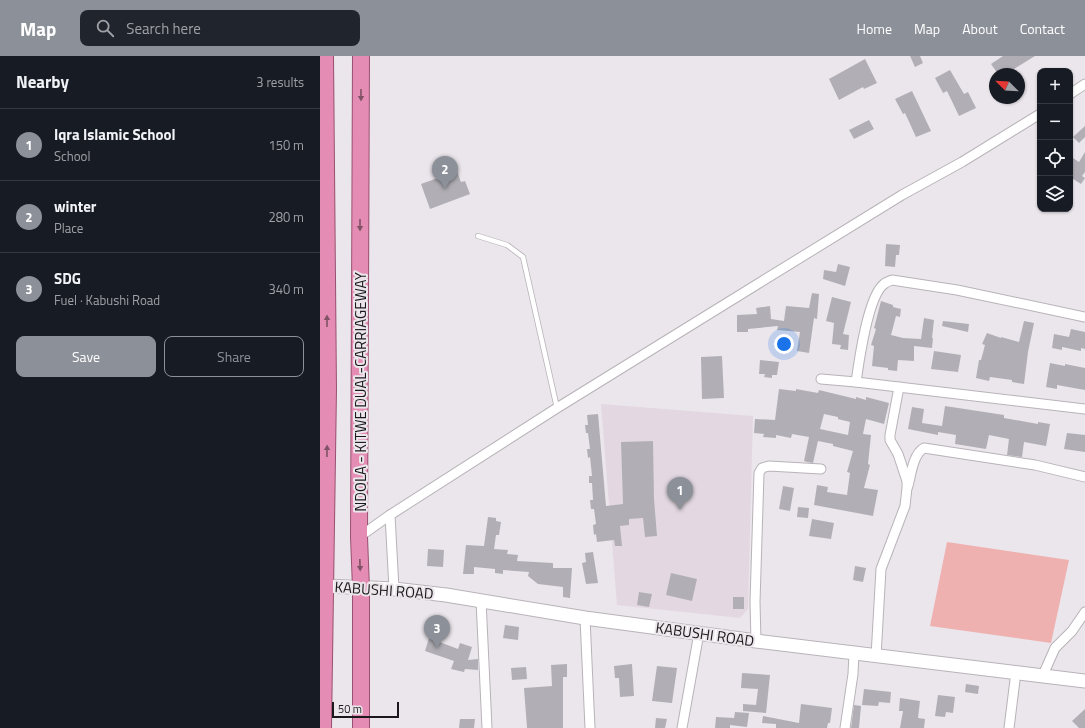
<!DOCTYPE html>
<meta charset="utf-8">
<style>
:root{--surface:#171b24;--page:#20242c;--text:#f1f3f6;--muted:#9ea1a6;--line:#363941;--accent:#8c9099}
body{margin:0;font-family:"Titillium Web",sans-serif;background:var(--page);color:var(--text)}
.controls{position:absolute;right:12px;top:12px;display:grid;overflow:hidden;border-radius:8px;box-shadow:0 1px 3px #0004}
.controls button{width:36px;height:36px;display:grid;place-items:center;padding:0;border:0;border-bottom:1px solid var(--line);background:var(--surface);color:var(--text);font:20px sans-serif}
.compass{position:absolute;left:669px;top:12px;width:36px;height:36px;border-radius:50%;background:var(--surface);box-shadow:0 1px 3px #0004;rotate:294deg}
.scale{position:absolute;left:12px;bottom:10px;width:67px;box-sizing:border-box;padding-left:4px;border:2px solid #1a181a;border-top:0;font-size:11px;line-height:14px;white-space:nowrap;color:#1a181a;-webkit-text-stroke:3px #ebe6eb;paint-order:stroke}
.you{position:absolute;left:464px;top:288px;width:14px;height:14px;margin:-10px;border:3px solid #fff;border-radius:50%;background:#1a73e8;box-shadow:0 0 0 6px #1a73e833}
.badge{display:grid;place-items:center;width:26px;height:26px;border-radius:50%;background:var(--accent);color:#fff;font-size:13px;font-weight:700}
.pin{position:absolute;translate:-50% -33px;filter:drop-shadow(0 1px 2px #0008)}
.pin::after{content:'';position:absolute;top:21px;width:14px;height:12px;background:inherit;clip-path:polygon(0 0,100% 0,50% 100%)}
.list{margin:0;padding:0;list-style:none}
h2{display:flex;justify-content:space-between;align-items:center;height:52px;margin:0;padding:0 16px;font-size:17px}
h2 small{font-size:13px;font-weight:400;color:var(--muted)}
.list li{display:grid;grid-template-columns:26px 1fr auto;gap:12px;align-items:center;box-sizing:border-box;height:72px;padding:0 16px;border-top:1px solid var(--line)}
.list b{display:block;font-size:15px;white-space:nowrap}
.list p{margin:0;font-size:13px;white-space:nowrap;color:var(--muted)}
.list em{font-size:13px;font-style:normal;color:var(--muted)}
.actions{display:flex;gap:8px;padding:12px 16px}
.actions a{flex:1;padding:9px 0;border:1px solid var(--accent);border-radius:8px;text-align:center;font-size:14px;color:var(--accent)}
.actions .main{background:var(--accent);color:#fff}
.icon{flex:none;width:22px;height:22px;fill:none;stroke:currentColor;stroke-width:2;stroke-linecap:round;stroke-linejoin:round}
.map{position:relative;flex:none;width:765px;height:672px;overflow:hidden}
header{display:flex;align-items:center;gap:24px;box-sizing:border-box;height:56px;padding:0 20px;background:var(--accent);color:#fff}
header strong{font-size:19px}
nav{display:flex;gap:22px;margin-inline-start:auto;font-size:14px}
.search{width:280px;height:36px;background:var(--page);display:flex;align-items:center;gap:10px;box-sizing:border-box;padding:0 14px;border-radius:8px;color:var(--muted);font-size:15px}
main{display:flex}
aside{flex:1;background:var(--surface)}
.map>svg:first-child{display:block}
.built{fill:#e3d8e2}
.green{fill:#efb1b0}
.building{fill:#b1afb5;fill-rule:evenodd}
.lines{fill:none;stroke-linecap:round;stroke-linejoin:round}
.service-casing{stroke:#b8b3b8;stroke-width:6}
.minor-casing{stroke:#b8b3b8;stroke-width:11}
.secondary-casing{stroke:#b8b3b8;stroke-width:15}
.trunk-casing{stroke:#995171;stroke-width:18}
.service{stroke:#fff;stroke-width:4.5}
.minor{stroke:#fff;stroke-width:9}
.secondary{stroke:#fff;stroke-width:13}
.trunk{stroke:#e48cb3;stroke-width:16}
.oneway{fill:#7f5266}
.labels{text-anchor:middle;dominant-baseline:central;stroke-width:4;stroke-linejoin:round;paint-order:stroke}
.street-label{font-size:15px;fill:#1a181a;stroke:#ebe6eb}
</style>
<header>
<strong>Map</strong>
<div class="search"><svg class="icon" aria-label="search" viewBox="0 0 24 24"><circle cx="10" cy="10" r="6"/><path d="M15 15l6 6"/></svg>Search here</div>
<nav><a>Home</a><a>Map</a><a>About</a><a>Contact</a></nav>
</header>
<main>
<aside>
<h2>Nearby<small>3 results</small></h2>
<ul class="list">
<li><span class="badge">1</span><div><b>Iqra Islamic School</b><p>School</p></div><em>150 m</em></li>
<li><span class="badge">2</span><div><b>winter</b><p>Place</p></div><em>280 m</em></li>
<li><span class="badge">3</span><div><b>SDG</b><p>Fuel · Kabushi Road</p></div><em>340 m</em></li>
</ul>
<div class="actions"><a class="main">Save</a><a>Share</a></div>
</aside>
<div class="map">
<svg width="765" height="672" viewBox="0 0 765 672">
<rect width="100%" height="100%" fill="#ebe6eb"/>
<!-- built -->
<path class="built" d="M281,348L433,360L428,553L420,562L297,549Z"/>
<!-- green -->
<path class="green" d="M627,486L749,504L731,587L610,570Z"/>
<!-- building -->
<g class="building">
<path d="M590,0H600L603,7L595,11Z"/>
<path d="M683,0H715L686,18H678L671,8Z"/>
<path d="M545,3L557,27L544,33L543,31L519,44L509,23Z"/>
<path d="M630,14L644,38L648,36L656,52L639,60L627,35L623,37L615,22Z"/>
<path d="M592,35L611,75L596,81L585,57L583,58L575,43Z"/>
<path d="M549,64L554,73L534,83L529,74Z"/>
<path d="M765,70V81L759,87L753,81Z"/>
<path d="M765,96V116L762,120L765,122L761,128L750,121V100L759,106Z"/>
<path d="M137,115L141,126L145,125L150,138L110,153L101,128Z"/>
<path d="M566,188L580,189L579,199H576L575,211L565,210Z"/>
<path d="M518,208L530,211L525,230L503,223L504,214L516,216Z"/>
<path d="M492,237L499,238L497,263L494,262L489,297L477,295L480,276L457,274L458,270L428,273V276H417V259L437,258L436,252L450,250L451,263L464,265L466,250L489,252Z"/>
<path d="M512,241L531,246L523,278L529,279L528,294L520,293L521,289L512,288L514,267L506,265Z"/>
<path d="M561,245L573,249V251L581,253L580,261L576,260L571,279L583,282L601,283L604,262L614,264L612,282H613L612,292L594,290V305L578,304L577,315L568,314V312L552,310L554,290L551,289L556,273L554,272Z"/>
<path d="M623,265L649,268L648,276L622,270Z"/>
<path d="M704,265L714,267L708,296L704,328L692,326V324L670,321L669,325L656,322L659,304H661L665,289L662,288L667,277L681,282V281L699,286Z"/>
<path d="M751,273L765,276V293L761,292V295L742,291V294L732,292L734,278L749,281Z"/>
<path d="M614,295L641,299L638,316L611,313Z"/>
<path d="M402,300L404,342L382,343L381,301Z"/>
<path d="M440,304L459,306L457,319H452V322L444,321L445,318H439Z"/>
<path d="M730,307L745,310V308L765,312V334L737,329V333L726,331Z"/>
<path d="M459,333L476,335V333L498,337L499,334L536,343V341L546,344V341L569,347L564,368L546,363L543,378L551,379L548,408L550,409L544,432L558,434L553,460L494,449L497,429L508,431L507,436L527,439L530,417L527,416L533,395L513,390V388L498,385L493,407L487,406L484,405L489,381L472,378L471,382L456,379V382L443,381L444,378L434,377L435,363L455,364ZM504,358L518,361V363L530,366L528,379L500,373Z"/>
<path d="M625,350L684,359V362L718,368V366L730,368L726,390L704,386L702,401L687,399L689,383L669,379L666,393L635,388L636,379L618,376V379L588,373L592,351L604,353L602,367L622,370Z"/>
<path d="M278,358L286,450L303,448L301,386L333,385L334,443L337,480L325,481L323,462L309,463V469L300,470L302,490H295L294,484L277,486L276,478L274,479L273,469L276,468L274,453H271L270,444H273L272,427H269V420H272L270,401L268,402L267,393H270L268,377H266L265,369H268L267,359Z"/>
<path d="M747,377L765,379V396L744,393Z"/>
<path d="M463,430L474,432L470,455L459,453Z"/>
<path d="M478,451L489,452L488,462L477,461Z"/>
<path d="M168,461L176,462V465L181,466L179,479H176L174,493L188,494L187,498L198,499L197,505L233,507V512H252L250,542L243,541V531L218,528L208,520L209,516L183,514V518L175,517V513L154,511V518H143L146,489L164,490Z"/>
<path d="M492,463L514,467L511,483L489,480Z"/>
<path d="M108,493L124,494L123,511L107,510Z"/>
<path d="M273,496L278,527L266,528L262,507L266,506L265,497Z"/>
<path d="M535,510L546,512L543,526L533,524Z"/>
<path d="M351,517L377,523L372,545L346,539Z"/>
<path d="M319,536L332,538L329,551L317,549Z"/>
<rect x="413" y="541" width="11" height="12"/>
<path d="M185,569L199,571L198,584L183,582Z"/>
<path d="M109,582L138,593L140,587L152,591L148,604L158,603V614L145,613L144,616L131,613L134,605L105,595Z"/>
<path d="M247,608V621H243V672H207L204,632L232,630L231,609Z"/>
<path d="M312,608L314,640L300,641L299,622H295L294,610Z"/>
<path d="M337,610L357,612L352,647L332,645Z"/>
<path d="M206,611L207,623L192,624L191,612Z"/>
<path d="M422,617L450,619L446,657L423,655V648L436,649L438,633L421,632Z"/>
<path d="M646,628L659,630L658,638L645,636Z"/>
<path d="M544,633L571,636L570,647L559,646L558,650L542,649Z"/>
<path d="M618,639L635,641L633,657L626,656L625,661L615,660Z"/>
<path d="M580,642L600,645L598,662L605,663L604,672H580L583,655H579Z"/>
<path d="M481,648L512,652L510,667H508L507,672H456V668L442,667L443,660L479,667Z"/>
<path d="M534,649L541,650L539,672H531Z"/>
<path d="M765,653V672H759L752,665Z"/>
<path d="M415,656L429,657L427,671L410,669V672H395L396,661L414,662Z"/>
<path d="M336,662L347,663L345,672H335Z"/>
<path d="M140,663H155L154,672H139Z"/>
</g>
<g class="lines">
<defs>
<path id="service" d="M158,180L187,189L203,201L237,352"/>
<g id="minor">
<path d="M750,38L765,28"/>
<path d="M501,323L536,326L765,353"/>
<path d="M536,326C539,305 548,240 564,228C566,226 570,225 572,224L637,234L765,261"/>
<path d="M588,430C591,419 593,398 604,392L715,409L765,421"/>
<path d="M70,459L74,533"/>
<path d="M39,481L70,459L237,352L436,229L582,139L642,106L720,58"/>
<path d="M161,544L167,672"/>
<path d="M265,562L270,672"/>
<path d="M436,585L435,546L439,417L442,412L449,410L501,413"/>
<path d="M556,600L561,513L585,450L587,432V425L578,398L570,384V379L579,331"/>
<path d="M723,619L735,592L752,575L765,556"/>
<path d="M362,672L379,577"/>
<path d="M525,672L533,618L534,597"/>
<path d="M689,672L696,616"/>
</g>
<path id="secondary" d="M6,530L74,533L126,539L265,562L436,585L765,625"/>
<g id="trunk">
<path d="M41,0L39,481L41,532V672"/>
<path d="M3,672L8,333L5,0"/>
</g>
</defs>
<!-- service casing -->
<use href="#service" class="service-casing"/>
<!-- minor casing -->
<use href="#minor" class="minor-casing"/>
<!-- secondary casing -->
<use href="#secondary" class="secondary-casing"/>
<!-- trunk casing -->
<use href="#trunk" class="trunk-casing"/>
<!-- service -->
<use href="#service" class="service"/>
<!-- minor -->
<use href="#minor" class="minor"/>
<!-- secondary -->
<use href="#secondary" class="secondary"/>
<!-- trunk -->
<use href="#trunk" class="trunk"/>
</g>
<!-- one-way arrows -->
<defs><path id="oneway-solid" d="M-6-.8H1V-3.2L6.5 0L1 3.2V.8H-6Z"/></defs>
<g class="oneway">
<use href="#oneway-solid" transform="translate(41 39) rotate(90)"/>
<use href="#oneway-solid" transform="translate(40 169) rotate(90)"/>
<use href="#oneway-solid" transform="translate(7 265) rotate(-90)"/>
<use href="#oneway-solid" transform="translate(7 395) rotate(-89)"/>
<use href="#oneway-solid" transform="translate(40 509) rotate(88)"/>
</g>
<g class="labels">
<!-- street labels -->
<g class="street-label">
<text transform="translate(40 336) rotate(-90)">NDOLA - KITWE DUAL-CARRIAGEWAY</text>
<text transform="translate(64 534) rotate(4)">KABUSHI ROAD</text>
<text transform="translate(385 578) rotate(8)">KABUSHI ROAD</text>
</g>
</g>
</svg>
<div class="controls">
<button>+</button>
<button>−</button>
<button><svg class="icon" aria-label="locate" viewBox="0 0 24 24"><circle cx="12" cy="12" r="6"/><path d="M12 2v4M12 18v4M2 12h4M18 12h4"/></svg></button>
<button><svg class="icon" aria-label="layers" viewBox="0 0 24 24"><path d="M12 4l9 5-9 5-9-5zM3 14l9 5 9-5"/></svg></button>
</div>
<svg class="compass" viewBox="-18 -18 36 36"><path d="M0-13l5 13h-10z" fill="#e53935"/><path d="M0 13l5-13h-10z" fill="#9ea1a6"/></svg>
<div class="scale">50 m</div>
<div class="you"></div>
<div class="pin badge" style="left:360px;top:454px">1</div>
<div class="pin badge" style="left:125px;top:133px">2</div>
<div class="pin badge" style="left:117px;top:592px">3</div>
</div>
</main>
